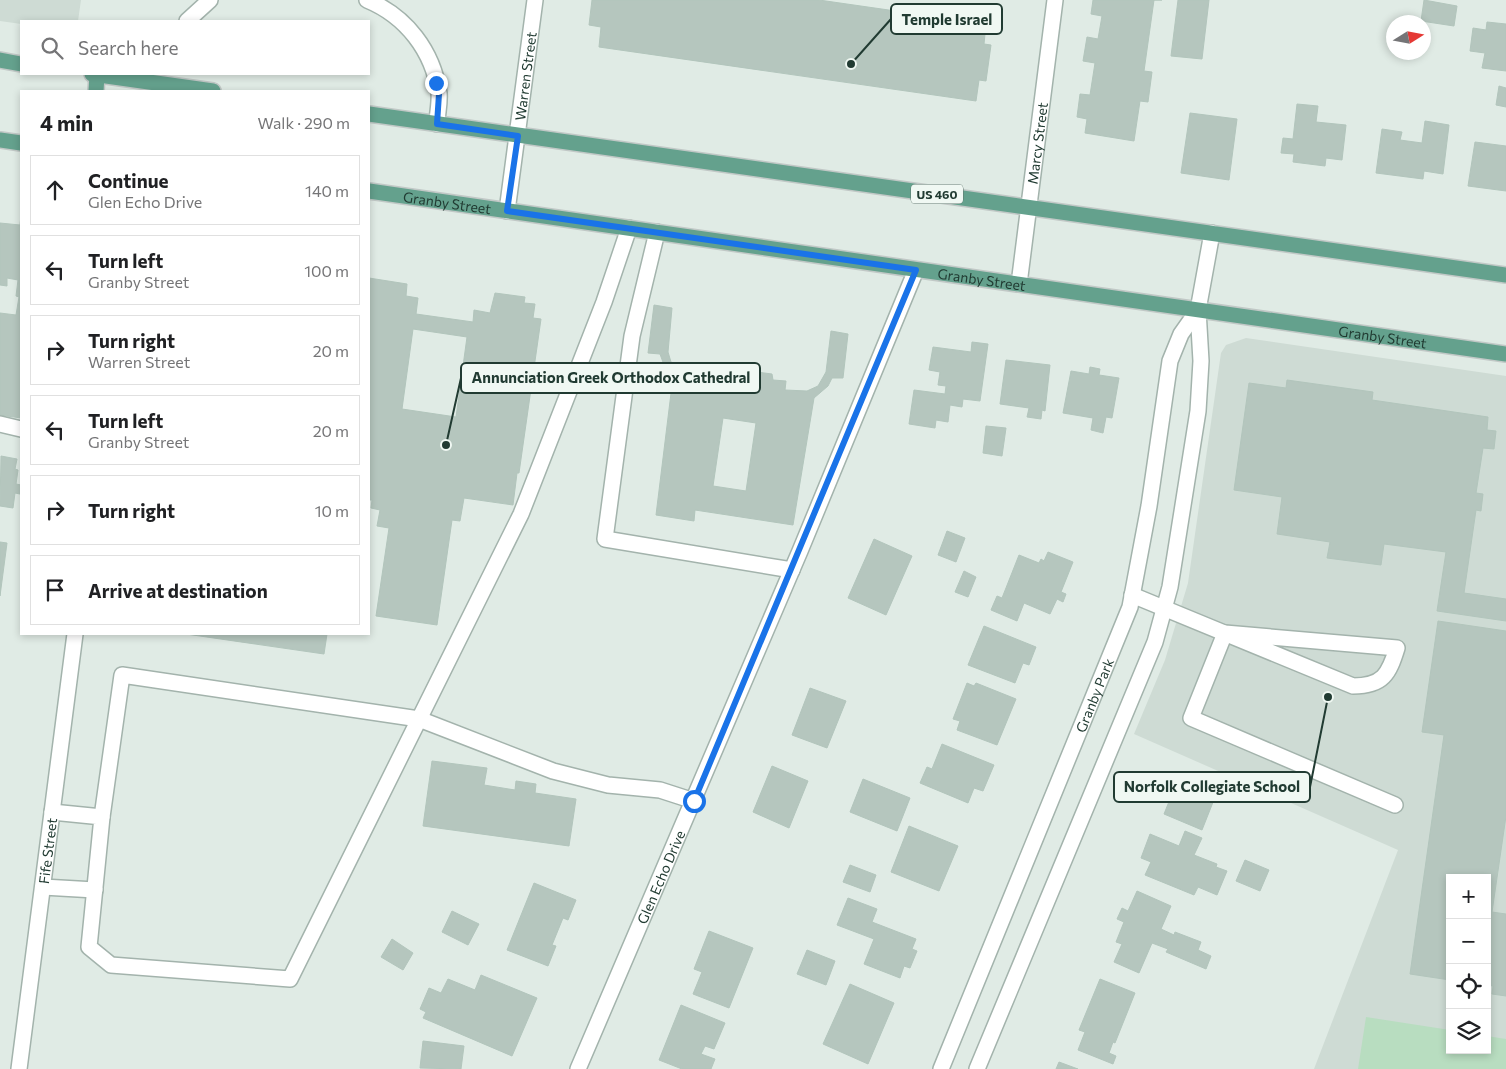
<!DOCTYPE html>
<meta charset="utf-8">
<style>
:root{--surface:#fff;--page:#f2f2f2;--text:#202124;--muted:#757577;--line:#e0e0e0}
body{margin:0;font-family:Commissioner,sans-serif;background:var(--page);color:var(--text)}
.controls{position:absolute;right:15px;bottom:15px;display:grid;overflow:hidden;border-radius:0px;box-shadow:0 2px 8px #0003}
.controls button{width:45px;height:45px;display:grid;place-items:center;padding:0;border:0;border-bottom:1px solid var(--line);background:var(--surface);color:var(--text);font:25px sans-serif}
.compass{position:absolute;left:1386px;top:15px;width:45px;height:45px;border-radius:50%;background:var(--surface);box-shadow:0 2px 8px #0003;rotate:79deg}
.stop{position:absolute;width:15px;height:15px;margin:-11px;border:4px solid #1a73e8;border-radius:50%;background:#fff}
.stop.end{background:#1a73e8;border-color:#fff;box-shadow:0 1px 5px #0008}
.list{margin:0;padding:0;list-style:none}
h2{display:flex;justify-content:space-between;align-items:center;height:65px;margin:0;padding:0 20px;font-size:21px}
h2 small{font-size:16px;font-weight:400;color:var(--muted)}
.list li{display:grid;grid-template-columns:32px 1fr auto;gap:15px;align-items:center;box-sizing:border-box;height:70px;margin:0 10px 10px;padding:0 10px;border:1px solid var(--line);border-radius:0px}
.list b{display:block;font-size:19px;white-space:nowrap}
.list p{margin:0;font-size:16px;white-space:nowrap;color:var(--muted)}
.list em{font-size:16px;font-style:normal;color:var(--muted)}
.icon{flex:none;width:28px;height:28px;fill:none;stroke:currentColor;stroke-width:2;stroke-linecap:round;stroke-linejoin:round}
.map{position:relative;flex:none;width:1506px;height:1069px;overflow:hidden}
.search{position:absolute;background:var(--surface);box-shadow:0 2px 8px #0003;left:20px;top:20px;width:350px;height:55px;display:flex;align-items:center;gap:12px;box-sizing:border-box;padding:0 18px;border-radius:0px;color:var(--muted);font-size:19px}
.panel{position:absolute;background:var(--surface);box-shadow:0 2px 8px #0003;left:20px;top:90px;width:350px;height:545px;border-radius:0px}
.map>svg:first-child{display:block}
.built{fill:#cedbd4;fill-rule:evenodd}
.green{fill:#b8ddc0}
.building{fill:#b5c6be;stroke:#b2c5bc;fill-rule:evenodd}
.lines{fill:none;stroke-linecap:round;stroke-linejoin:round}
.service-casing{stroke:#a3b3ac;stroke-width:18}
.minor-casing{stroke:#a3b3ac;stroke-width:18}
.primary-casing{stroke:#c1c8c6;stroke-width:18}
.service{stroke:#fff;stroke-width:15}
.minor{stroke:#fff;stroke-width:15}
.primary{stroke:#64a18d;stroke-width:15}
.route{stroke:#1a73e8;stroke-width:6}
.labels{text-anchor:middle;dominant-baseline:central;stroke-width:4;stroke-linejoin:round;paint-order:stroke}
.shield{fill:#f0f8f3;stroke:#5f746c;stroke-width:1}
.shield-label{font-size:12px;font-weight:bold;fill:#213b32}
.street-label{font-size:14px;fill:#213b32;stroke:#f0f8f3}
.leader{fill:none;stroke:#213b32;stroke-width:2}
.callout-dot{fill:#213b32;stroke:#f0f8f3;stroke-width:2}
.callout{fill:#f0f8f3;stroke:#213b32;stroke-width:2}
.callout-label{font-size:15px;text-anchor:middle;font-weight:bold;fill:#213b32}
</style>
<div class="map">
<svg width="1506" height="1069" viewBox="0 0 1506 1069">
<rect width="100%" height="100%" fill="#e0ebe5"/>
<!-- built -->
<g class="built">
<path d="M0,0H81L78,21H21V24L0,21Z"/>
<path d="M1246,338L1506,376V1069H1314L1398,850L1134,734L1165,660L1188,583L1221,353L1226,345ZM1450,878H1487V1050H1450Z"/>
</g>
<!-- green -->
<path class="green" d="M1366,1017L1450,1030V1050H1487V1036L1506,1039V1069H1358Z"/>
<!-- building -->
<g class="building">
<path d="M592,0H819L986,24L984,44L991,45L986,81L979,80L976,101L599,47L601,27L589,25Z"/>
<path d="M1093,0H1162H1154L1144,71L1152,72L1148,102L1140,101L1134,141L1085,133L1087,119L1077,117L1080,94L1090,95L1095,63L1083,61L1087,37L1098,39L1102,16L1091,14Z"/>
<path d="M1178,0H1209L1202,59L1171,56Z"/>
<path d="M1424,0L1457,6L1454,26L1421,21Z"/>
<path d="M1487,22L1506,24V71L1482,68L1485,53L1470,51L1473,28L1486,30Z"/>
<path d="M1499,86L1506,88V107L1496,105Z"/>
<path d="M1297,104L1318,106L1316,122L1346,125L1342,160L1326,158L1325,166L1293,162L1294,154L1281,153L1283,138L1293,139Z"/>
<path d="M1190,113L1237,119L1229,180L1181,173Z"/>
<path d="M1425,121L1449,125L1443,174L1424,171L1423,179L1376,173L1382,129L1402,132L1400,140L1422,143Z"/>
<path d="M1475,142L1506,146V191L1468,186Z"/>
<path d="M21,215V418L0,415V313L16,315L19,297L16,296L18,280L7,278V286L0,285V223L20,225Z"/>
<path d="M369,278L407,284L406,296L418,298L416,314L473,322L474,310L490,313L495,293L525,297L524,303L535,304L533,318L541,319L519,473H517L513,505L464,498L460,521L452,520L437,625L376,616L389,528L377,526L380,510L371,508L372,500H369ZM413,329L467,337L456,417L402,409Z"/>
<path d="M654,305L672,308L668,352L671,362L680,370L702,375L703,370L717,372L719,367L772,374L773,380L786,381L785,390L807,391L818,386L826,372L831,331L848,334L843,378H832L828,386L814,398L793,525L695,510L694,521L656,515L673,377L664,365L660,354L648,353ZM723,418L756,423L746,491L713,486Z"/>
<path d="M972,342L988,344L980,401L963,399L962,407L950,405L948,422L936,420L935,428L909,424L914,390L945,394L946,386L938,385L940,372L929,370L933,347L971,352Z"/>
<path d="M1006,360L1050,365L1045,411L1042,410L1041,419L1027,417L1029,408L1000,404Z"/>
<path d="M1090,367L1100,369L1099,375L1119,378L1112,418L1106,417L1103,433L1091,430L1093,418L1063,413L1071,371L1089,374Z"/>
<path d="M1287,380L1373,392L1372,400L1488,417L1487,430L1496,431L1494,449L1483,448L1476,493L1483,494L1481,511L1476,510L1464,593L1506,599V621L1437,611L1446,552L1384,544L1381,565L1327,558L1330,542L1277,534L1282,497L1234,490L1249,383L1286,388Z"/>
<path d="M986,426L1006,428L1002,456L983,453Z"/>
<path d="M1,456L17,459L15,469L18,470L16,484L21,485L20,494L15,493L13,508L0,506Z"/>
<path d="M947,531L965,538L956,562L938,555Z"/>
<path d="M874,539L912,556L886,615L848,598Z"/>
<path d="M0,542L7,543L0,596Z"/>
<path d="M1048,552L1073,562L1061,592L1066,594L1063,602L1057,599L1050,614L1024,603L1017,621L991,610L997,596L1002,598L1019,555L1039,563L1041,559L1044,561Z"/>
<path d="M964,571L976,577L968,597L955,592Z"/>
<path d="M1438,621L1506,631V816L1492,912L1506,914V996L1492,994L1493,986L1487,985V878H1450V980L1410,974L1444,735L1422,732Z"/>
<path d="M984,626L1036,647L1029,665L1023,663L1015,683L968,665Z"/>
<path d="M186,634H327L324,654Z"/>
<path d="M967,683L974,686L976,683L1016,699L997,745L957,730L960,721L953,719Z"/>
<path d="M810,688L846,701L827,748L792,735Z"/>
<path d="M942,744L994,765L983,791L974,788L968,803L920,783L927,767L932,769Z"/>
<path d="M432,761L487,768L484,785L515,790L516,781L536,784L535,793L576,799L569,846L423,826Z"/>
<path d="M772,766L808,781L789,828L753,812Z"/>
<path d="M1181,772L1219,787L1202,830L1164,814Z"/>
<path d="M863,779L910,798L897,831L850,812Z"/>
<path d="M909,826L958,846L939,891L891,872Z"/>
<path d="M1185,831L1202,838L1194,855L1217,864L1216,867L1227,871L1217,895L1198,887L1194,895L1145,875L1151,862L1141,858L1150,834L1179,846Z"/>
<path d="M1245,860L1269,870L1260,891L1236,881Z"/>
<path d="M850,865L876,875L870,892L843,882Z"/>
<path d="M534,883L576,900L568,920L563,918L552,945L556,946L548,966L507,950Z"/>
<path d="M1137,891L1171,906L1161,929L1174,935L1175,932L1201,942L1198,950L1211,956L1206,969L1166,952L1168,949L1152,943L1139,973L1114,962L1122,944L1116,942L1124,922L1117,919L1122,908L1128,911Z"/>
<path d="M848,898L877,909L872,922L916,939L912,949L917,951L910,968L904,966L900,978L864,964L874,939L837,925Z"/>
<path d="M452,911L479,924L468,945L442,932Z"/>
<path d="M709,931L753,948L729,1008L693,994L702,972L694,969Z"/>
<path d="M392,939L413,953L403,970L381,957Z"/>
<path d="M807,950L835,961L826,985L797,974Z"/>
<path d="M481,975L537,998L512,1056L423,1018L426,1012L420,1009L429,988L441,993L448,979L475,990Z"/>
<path d="M1100,979L1135,993L1115,1043L1113,1042L1109,1053L1116,1056L1113,1064L1078,1050L1085,1032L1079,1030Z"/>
<path d="M850,984L894,1003L868,1064L823,1044Z"/>
<path d="M681,1005L725,1023L714,1049L705,1046L701,1054L715,1059L711,1069H682L659,1060Z"/>
<path d="M423,1041L464,1046L461,1069L420,1068Z"/>
<path d="M1059,1062L1078,1069H1056Z"/>
</g>
<g class="lines">
<defs>
<g id="service">
<path d="M367,0C406,16 433,51 439,93C440,103 437,114 437,124"/>
<path d="M187,21L210,0"/>
<path d="M657,232L632,336L605,539L792,570"/>
<path d="M0,424L21,429"/>
<path d="M1132,595L1353,686C1383,686 1389,674 1397,648L1225,633"/>
<path d="M1225,633L1191,718L1395,805"/>
<path d="M52,812L102,817L89,947L111,965L290,979L521,514L604,302L629,228"/>
<path d="M102,817L122,675L419,719L553,771L608,785L660,790L694,801"/>
<path d="M43,887L95,890"/>
</g>
<g id="minor">
<path id="s1" d="M507,211L535,0"/>
<path id="s2" d="M1019,284L1055,0"/>
<path id="s3" d="M19,1069L75,634"/>
<path id="s4" d="M578,1069L800,551L916,270"/>
<path id="s5" d="M941,1069L1130,607L1149,506L1170,361L1181,334L1198,310"/>
<path d="M977,1069L1155,642L1170,587L1198,411L1201,361L1198,310L1212,233"/>
</g>
<g id="primary">
<path d="M0,60L21,64"/>
<path d="M92,74L213,91"/>
<path d="M96,91L97,75"/>
<path d="M369,114L1506,275"/>
<path d="M0,140L21,143"/>
<path id="s6" d="M369,191L1506,354"/>
</g>
</defs>
<!-- service casing -->
<use href="#service" class="service-casing"/>
<!-- minor casing -->
<use href="#minor" class="minor-casing"/>
<!-- primary casing -->
<use href="#primary" class="primary-casing"/>
<!-- service -->
<use href="#service" class="service"/>
<!-- minor -->
<use href="#minor" class="minor"/>
<!-- primary -->
<use href="#primary" class="primary"/>
</g>
<g class="lines">
<!-- route -->
<path class="route" d="M436,83L439,94L437,124L518,136L507,211L916,270L694,801"/>
</g>
<g class="labels">
<!-- shield labels -->
<rect class="shield" x="911" y="184.5" width="52" height="19" rx="4"/>
<g class="shield-label">
<text x="937" y="194">US 460</text>
</g>
<!-- street labels -->
<g class="street-label">
<text stroke="none"><textPath href="#s1" startOffset="136">Warren Street</textPath></text>
<text stroke="none"><textPath href="#s2" startOffset="142">Marcy Street</textPath></text>
<text stroke="none"><textPath href="#s6" startOffset="79">Granby Street</textPath></text>
<text stroke="none"><textPath href="#s6" startOffset="619">Granby Street</textPath></text>
<text stroke="none"><textPath href="#s6" startOffset="1024">Granby Street</textPath></text>
<text stroke="none"><textPath href="#s5" startOffset="404">Granby Park</textPath></text>
<text stroke="none"><textPath href="#s3" startOffset="220">Fife Street</textPath></text>
<text stroke="none"><textPath href="#s4" startOffset="209">Glen Echo Drive</textPath></text>
</g>
</g>
<!-- callouts -->
<path class="leader" d="M851 64L891 19M446 445L461 378M1328 697L1310 787"/>
<g class="callout-dot">
<circle cx="851" cy="64" r="5"/>
<circle cx="446" cy="445" r="5"/>
<circle cx="1328" cy="697" r="5"/>
</g>
<g class="callout">
<rect x="891" y="4" width="111" height="30" rx="5"/>
<rect x="461" y="363" width="299" height="30" rx="5"/>
<rect x="1114" y="772" width="196" height="30" rx="5"/>
</g>
<g class="callout-label">
<text x="947" y="25">Temple Israel</text>
<text x="611" y="383">Annunciation Greek Orthodox Cathedral</text>
<text x="1212" y="792">Norfolk Collegiate School</text>
</g>
</svg>
<div class="controls">
<button>+</button>
<button>−</button>
<button><svg class="icon" aria-label="locate" viewBox="0 0 24 24"><circle cx="12" cy="12" r="6"/><path d="M12 2v4M12 18v4M2 12h4M18 12h4"/></svg></button>
<button><svg class="icon" aria-label="layers" viewBox="0 0 24 24"><path d="M12 4l9 5-9 5-9-5zM3 14l9 5 9-5"/></svg></button>
</div>
<svg class="compass" viewBox="-18 -18 36 36"><path d="M0-13l5 13h-10z" fill="#e53935"/><path d="M0 13l5-13h-10z" fill="#757577"/></svg>
<div class="stop" style="left:694px;top:801px"></div>
<div class="stop end" style="left:436px;top:83px"></div>
<div class="search"><svg class="icon" aria-label="search" viewBox="0 0 24 24"><circle cx="10" cy="10" r="6"/><path d="M15 15l6 6"/></svg>Search here</div>
<section class="panel">
<h2>4 min<small>Walk · 290 m</small></h2>
<ul class="list">
<li><svg class="icon" aria-label="ahead" viewBox="0 0 24 24"><path d="M12 20V5M6 11l6-6 6 6"/></svg><div><b>Continue</b><p>Glen Echo Drive</p></div><em>140 m</em></li>
<li><svg class="icon" aria-label="left" viewBox="0 0 24 24"><path d="M17 20v-9H6M10 6l-5 5 5 5"/></svg><div><b>Turn left</b><p>Granby Street</p></div><em>100 m</em></li>
<li><svg class="icon" aria-label="right" viewBox="0 0 24 24"><path d="M7 20v-9h11M14 6l5 5-5 5"/></svg><div><b>Turn right</b><p>Warren Street</p></div><em>20 m</em></li>
<li><svg class="icon" aria-label="left" viewBox="0 0 24 24"><path d="M17 20v-9H6M10 6l-5 5 5 5"/></svg><div><b>Turn left</b><p>Granby Street</p></div><em>20 m</em></li>
<li><svg class="icon" aria-label="right" viewBox="0 0 24 24"><path d="M7 20v-9h11M14 6l5 5-5 5"/></svg><div><b>Turn right</b></div><em>10 m</em></li>
<li><svg class="icon" aria-label="arrive" viewBox="0 0 24 24"><path d="M6 21V4h12l-3 4 3 4H6"/></svg><div><b>Arrive at destination</b></div></li>
</ul>
</section>
</div>
